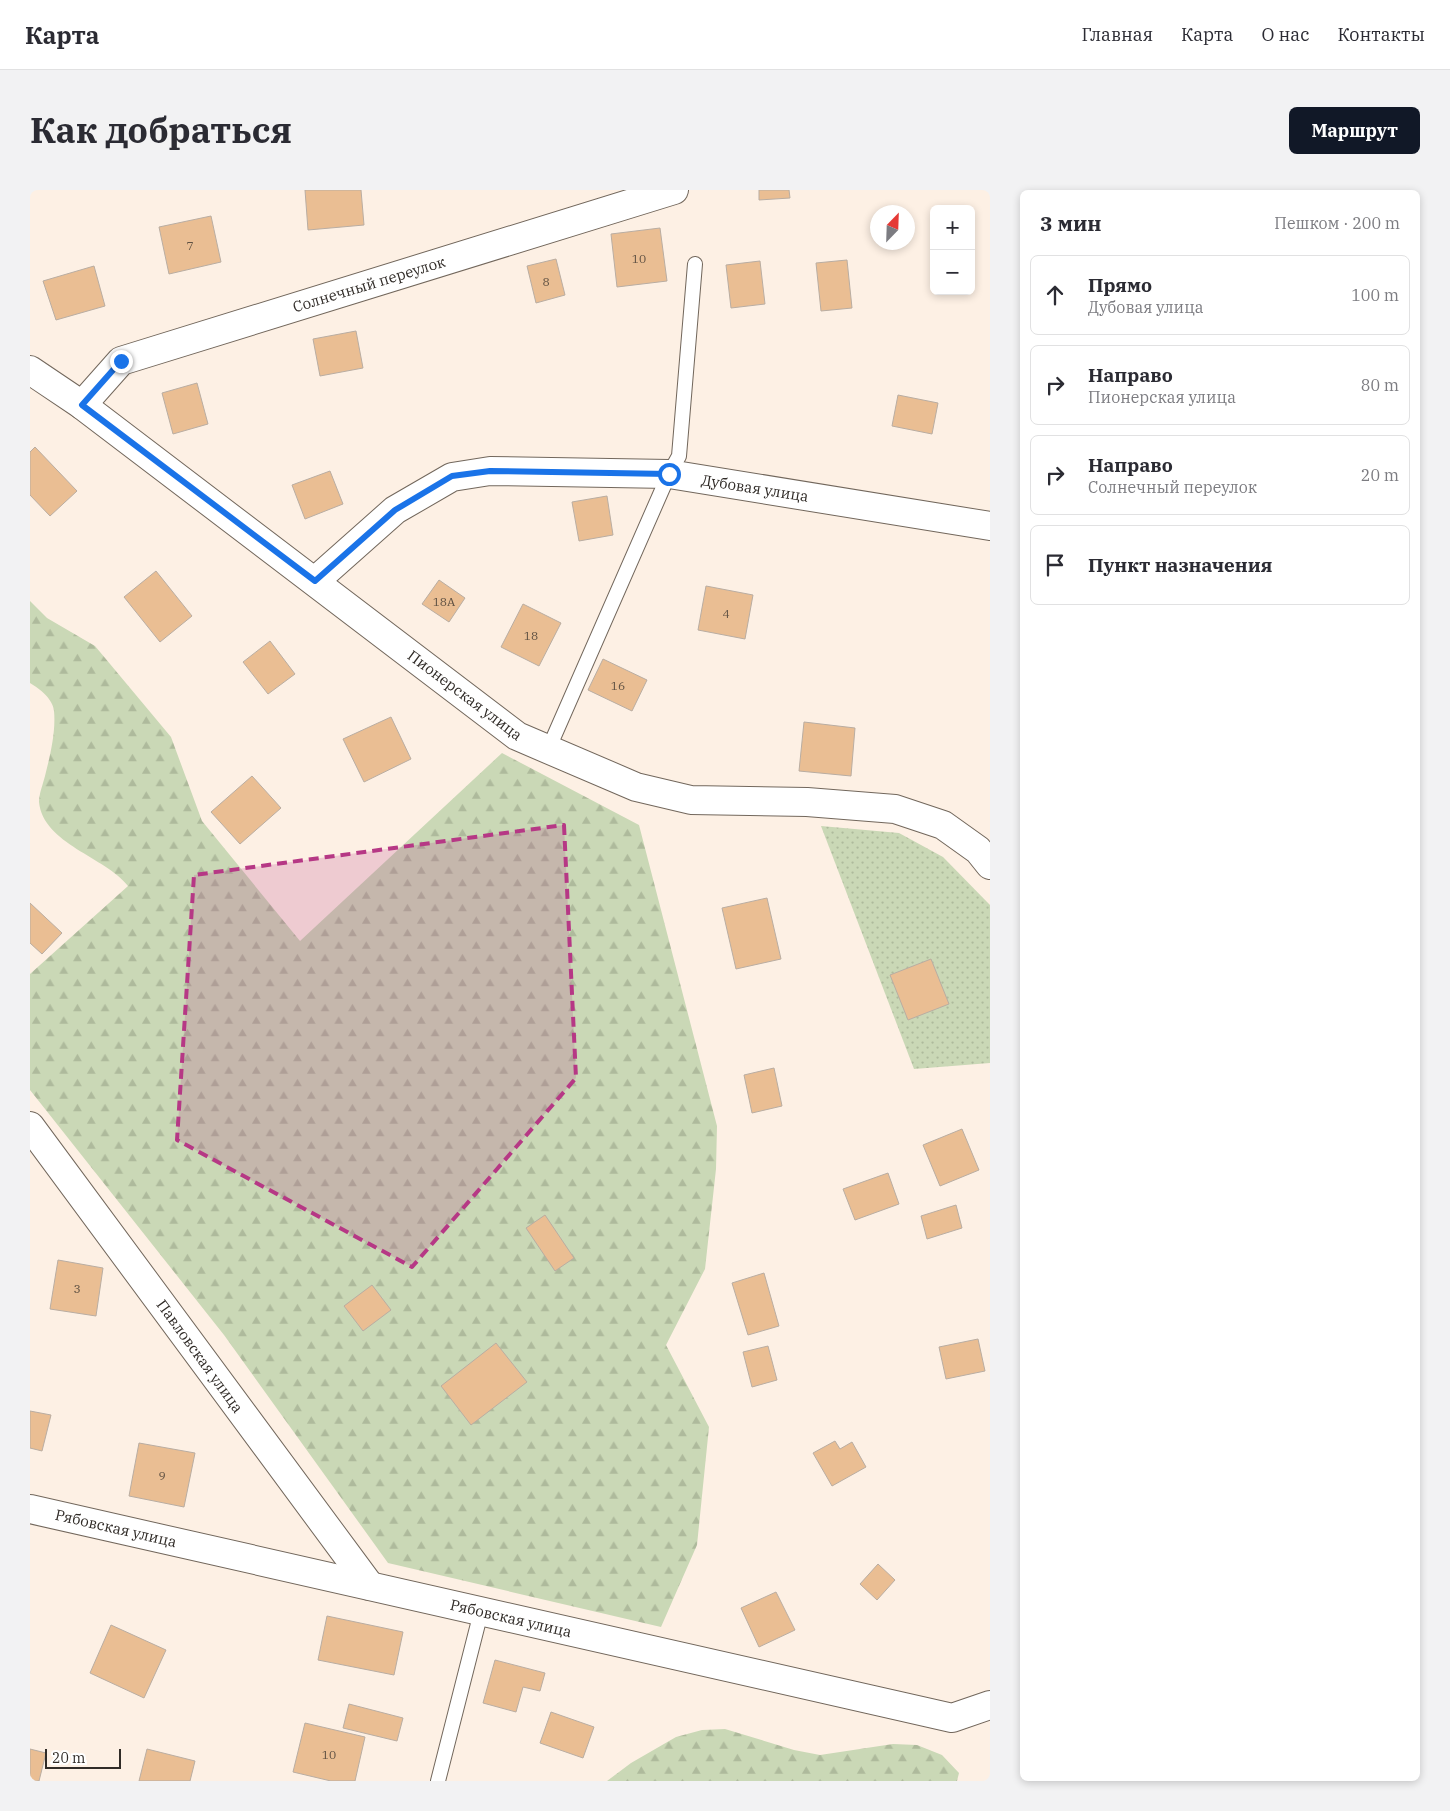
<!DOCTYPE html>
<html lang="ru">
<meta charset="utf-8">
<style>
:root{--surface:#fff;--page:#f2f2f3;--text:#2b2b33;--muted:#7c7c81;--line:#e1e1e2;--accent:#111827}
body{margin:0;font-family:"IBM Plex Serif",serif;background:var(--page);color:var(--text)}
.controls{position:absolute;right:15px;top:15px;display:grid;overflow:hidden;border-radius:8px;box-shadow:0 2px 8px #0003}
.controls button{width:45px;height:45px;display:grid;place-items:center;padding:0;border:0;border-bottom:1px solid var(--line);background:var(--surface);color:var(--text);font:25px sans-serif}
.compass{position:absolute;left:840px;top:15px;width:45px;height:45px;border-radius:50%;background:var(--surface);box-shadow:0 2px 8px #0003;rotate:23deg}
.scale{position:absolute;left:15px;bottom:12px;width:76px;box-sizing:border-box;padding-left:5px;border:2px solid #302b27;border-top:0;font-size:14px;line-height:18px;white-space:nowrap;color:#302b27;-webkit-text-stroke:4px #fff;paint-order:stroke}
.stop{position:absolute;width:15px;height:15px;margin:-11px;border:4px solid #1a73e8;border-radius:50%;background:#fff}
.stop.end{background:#1a73e8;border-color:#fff;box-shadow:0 1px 5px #0008}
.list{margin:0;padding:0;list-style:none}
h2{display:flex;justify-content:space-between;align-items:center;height:65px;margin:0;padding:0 20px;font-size:21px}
h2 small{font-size:16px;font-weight:400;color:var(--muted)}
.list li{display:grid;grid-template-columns:32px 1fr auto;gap:15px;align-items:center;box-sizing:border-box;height:80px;margin:0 10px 10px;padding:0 10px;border:1px solid var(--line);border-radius:8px}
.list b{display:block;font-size:19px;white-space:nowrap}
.list p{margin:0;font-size:16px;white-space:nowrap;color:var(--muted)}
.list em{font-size:16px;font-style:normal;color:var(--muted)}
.icon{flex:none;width:28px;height:28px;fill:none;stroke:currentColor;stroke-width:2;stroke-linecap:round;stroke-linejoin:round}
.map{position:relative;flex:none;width:960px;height:1591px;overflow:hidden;border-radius:8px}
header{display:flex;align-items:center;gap:30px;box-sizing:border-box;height:70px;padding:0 25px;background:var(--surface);border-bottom:1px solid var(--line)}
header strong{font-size:24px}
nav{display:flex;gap:28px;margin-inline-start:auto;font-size:18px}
.intro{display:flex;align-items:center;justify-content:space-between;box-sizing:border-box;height:120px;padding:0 30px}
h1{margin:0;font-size:35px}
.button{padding:12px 22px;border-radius:8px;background:var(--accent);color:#fff;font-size:18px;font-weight:700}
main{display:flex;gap:30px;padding:0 30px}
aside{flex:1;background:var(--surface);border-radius:8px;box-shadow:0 2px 8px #0003}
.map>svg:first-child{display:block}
.grass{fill:url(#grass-dots)}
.forest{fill:url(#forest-firs)}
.building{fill:#eabe93;stroke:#b9ada2}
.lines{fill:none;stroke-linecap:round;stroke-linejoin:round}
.lane-casing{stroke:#72675c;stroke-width:16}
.street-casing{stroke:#72675c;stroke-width:30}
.lane{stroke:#fff;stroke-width:14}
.street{stroke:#fff;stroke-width:28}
.route{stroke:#1a73e8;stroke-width:6}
.marked{fill:#b63885;fill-opacity:0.2;stroke:#b63885;stroke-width:4;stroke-dasharray:10 6;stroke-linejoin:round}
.labels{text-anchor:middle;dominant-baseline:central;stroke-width:4;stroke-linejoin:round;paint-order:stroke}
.number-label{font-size:12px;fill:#5e5042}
.street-label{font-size:15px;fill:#302b27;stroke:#fff}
</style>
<header>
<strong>Карта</strong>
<nav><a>Главная</a><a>Карта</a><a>О нас</a><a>Контакты</a></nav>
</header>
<div class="intro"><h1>Как добраться</h1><a class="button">Маршрут</a></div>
<main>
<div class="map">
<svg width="960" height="1591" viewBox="0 0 960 1591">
<defs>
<pattern id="grass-dots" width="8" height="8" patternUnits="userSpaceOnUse" patternTransform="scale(1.25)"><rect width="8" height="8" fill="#cad8b6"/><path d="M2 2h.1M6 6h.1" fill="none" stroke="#aeba9c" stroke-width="1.8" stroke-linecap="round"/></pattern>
<pattern id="forest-firs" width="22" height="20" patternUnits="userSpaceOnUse" patternTransform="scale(1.25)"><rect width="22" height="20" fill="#cad8b6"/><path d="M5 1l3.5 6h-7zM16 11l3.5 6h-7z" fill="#aeba9c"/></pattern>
</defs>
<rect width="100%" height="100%" fill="#fdf0e4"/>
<!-- grass -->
<path class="grass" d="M791,636L869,643L913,667L960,715V873L884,879Z"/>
<!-- forest -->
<g class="forest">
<path d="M0,411L17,428L65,456L141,547L172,631L270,751L472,563L609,635L687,936L686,979L675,1079L636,1155L679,1237L667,1355L631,1437L358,1373L194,1145L0,900V784L98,696C76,667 13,654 9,612C9,604 13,594 15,586C20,566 26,542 24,521C23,509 10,499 0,493Z"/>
<path d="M672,1540L695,1539L764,1560L790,1565L863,1554L887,1555L912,1565L929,1583L927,1591H577L601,1573L646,1547Z"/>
</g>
<!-- building -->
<g class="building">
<path d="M275,0H331L334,35L278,40Z"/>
<path d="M729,0H759L760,8L729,10Z"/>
<path d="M181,26L191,72L139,84L129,37Z"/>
<path d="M630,38L637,91L587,97L581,44Z"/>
<path d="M526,69L535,105L506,113L497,76Z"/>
<path d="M817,70L822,118L791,121L786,73Z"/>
<path d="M730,71L735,114L701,118L696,75Z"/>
<path d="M64,76L75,116L26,130L13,91Z"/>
<path d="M326,141L333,178L290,186L283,149Z"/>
<path d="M167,193L178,234L143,244L132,203Z"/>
<path d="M868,205L908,213L902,244L862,236Z"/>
<path d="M5,257L47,301L20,326L0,305V262Z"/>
<path d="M300,281L313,314L275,329L262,295Z"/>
<path d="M577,306L583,345L549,351L542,312Z"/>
<path d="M126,381L162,426L130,452L94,407Z"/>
<path d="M409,390L435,408L419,432L392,414Z"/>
<path d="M676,396L723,405L715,449L668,440Z"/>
<path d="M493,414L531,433L509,476L471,457Z"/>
<path d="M240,451L265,484L238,504L213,472Z"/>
<path d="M573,469L617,490L602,521L558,500Z"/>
<path d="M361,527L381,569L334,592L313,549Z"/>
<path d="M774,532L825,538L821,586L769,581Z"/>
<path d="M222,586L251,618L210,654L181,622Z"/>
<path d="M737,708L751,769L706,779L692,718Z"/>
<path d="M0,713L32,743L12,764L0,753Z"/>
<path d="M901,769L919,814L878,830L860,785Z"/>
<path d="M744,878L752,916L722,923L714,885Z"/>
<path d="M932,939L949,980L910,996L893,955Z"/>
<path d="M858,983L869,1014L825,1030L813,999Z"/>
<path d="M926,1015L932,1038L897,1049L891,1026Z"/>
<path d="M515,1025L544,1068L525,1081L496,1038Z"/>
<path d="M28,1070L73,1078L66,1126L20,1119Z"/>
<path d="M734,1083L749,1136L718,1145L702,1093Z"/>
<path d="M342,1095L361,1120L333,1141L314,1116Z"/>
<path d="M948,1149L955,1181L916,1189L909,1157Z"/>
<path d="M466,1153L497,1192L441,1235L411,1196Z"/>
<path d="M738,1156L747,1190L722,1197L713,1162Z"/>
<path d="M0,1221L21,1225L12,1261L0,1258Z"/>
<path d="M805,1251L810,1259L822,1252L836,1277L802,1296L783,1263Z"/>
<path d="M109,1253L165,1263L154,1317L99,1306Z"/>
<path d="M848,1374L865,1390L847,1410L830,1394Z"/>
<path d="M746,1402L765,1440L729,1457L711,1418Z"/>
<path d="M297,1426L373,1442L364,1485L288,1470Z"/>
<path d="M81,1435L136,1460L114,1508L60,1483Z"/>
<path d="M465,1470L515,1483L510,1501L493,1497L486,1522L453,1513Z"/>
<path d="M319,1514L373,1528L367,1551L313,1538Z"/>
<path d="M521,1522L564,1537L553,1568L510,1553Z"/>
<path d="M275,1533L335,1547L325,1591H301L263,1582Z"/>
<path d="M0,1559L16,1563L9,1591H0Z"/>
<path d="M117,1559L165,1571L160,1591H109Z"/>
</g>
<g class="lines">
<defs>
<g id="lane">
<path d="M518,560L639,284L649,266L665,74"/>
<path d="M408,1591L451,1422"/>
</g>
<g id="street">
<path d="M0,180L52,215L487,546L606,597L661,610L777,612L865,619L913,635L948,660L960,675"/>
<path d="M52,215L91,171L644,0"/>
<path d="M285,391L365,320L422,287L460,281L639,284L960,336"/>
<path d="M0,936L340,1396"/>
<path d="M0,1319L922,1528L960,1515"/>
</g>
</defs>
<!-- lane casing -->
<use href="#lane" class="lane-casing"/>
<!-- street casing -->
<use href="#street" class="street-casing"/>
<!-- lane -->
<use href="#lane" class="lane"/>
<!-- street -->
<use href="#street" class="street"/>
</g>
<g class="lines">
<!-- route -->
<path class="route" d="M91,171L52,215L285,391L365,320L422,286L460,281L639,284"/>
</g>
<!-- marked area -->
<path class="marked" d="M534,635L546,888L382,1077L147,950L164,685Z"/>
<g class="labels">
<!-- number labels -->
<g class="number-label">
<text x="160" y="55">7</text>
<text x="609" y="68">10</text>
<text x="516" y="91">8</text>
<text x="414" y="411">18А</text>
<text x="696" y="423">4</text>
<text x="501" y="445">18</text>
<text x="588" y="495">16</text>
<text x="47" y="1098">3</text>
<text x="132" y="1285">9</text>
<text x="299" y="1564">10</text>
</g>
<!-- street labels -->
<g class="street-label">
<text transform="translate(339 94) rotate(-17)">Солнечный переулок</text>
<text transform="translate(725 298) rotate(9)">Дубовая улица</text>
<text transform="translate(435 505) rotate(37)">Пионерская улица</text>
<text transform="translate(170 1166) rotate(54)">Павловская улица</text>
<text transform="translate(86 1338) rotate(13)">Рябовская улица</text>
<text transform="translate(481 1428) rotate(13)">Рябовская улица</text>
</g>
</g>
</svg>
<div class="controls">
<button>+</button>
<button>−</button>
</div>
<svg class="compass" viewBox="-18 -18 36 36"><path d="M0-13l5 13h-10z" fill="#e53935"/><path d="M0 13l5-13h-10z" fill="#7c7c81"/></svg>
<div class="scale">20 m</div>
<div class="stop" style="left:639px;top:284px"></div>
<div class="stop end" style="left:91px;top:171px"></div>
</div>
<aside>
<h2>3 мин<small>Пешком · 200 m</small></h2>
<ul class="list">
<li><svg class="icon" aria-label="ahead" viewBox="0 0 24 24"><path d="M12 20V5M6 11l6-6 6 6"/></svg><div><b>Прямо</b><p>Дубовая улица</p></div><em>100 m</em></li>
<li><svg class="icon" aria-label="right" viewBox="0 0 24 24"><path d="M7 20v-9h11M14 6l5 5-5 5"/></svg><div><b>Направо</b><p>Пионерская улица</p></div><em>80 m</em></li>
<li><svg class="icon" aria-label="right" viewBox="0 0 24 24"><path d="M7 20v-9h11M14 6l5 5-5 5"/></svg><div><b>Направо</b><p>Солнечный переулок</p></div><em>20 m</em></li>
<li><svg class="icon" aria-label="arrive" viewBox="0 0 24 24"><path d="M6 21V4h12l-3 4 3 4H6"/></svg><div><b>Пункт назначения</b></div></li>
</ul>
</aside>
</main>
